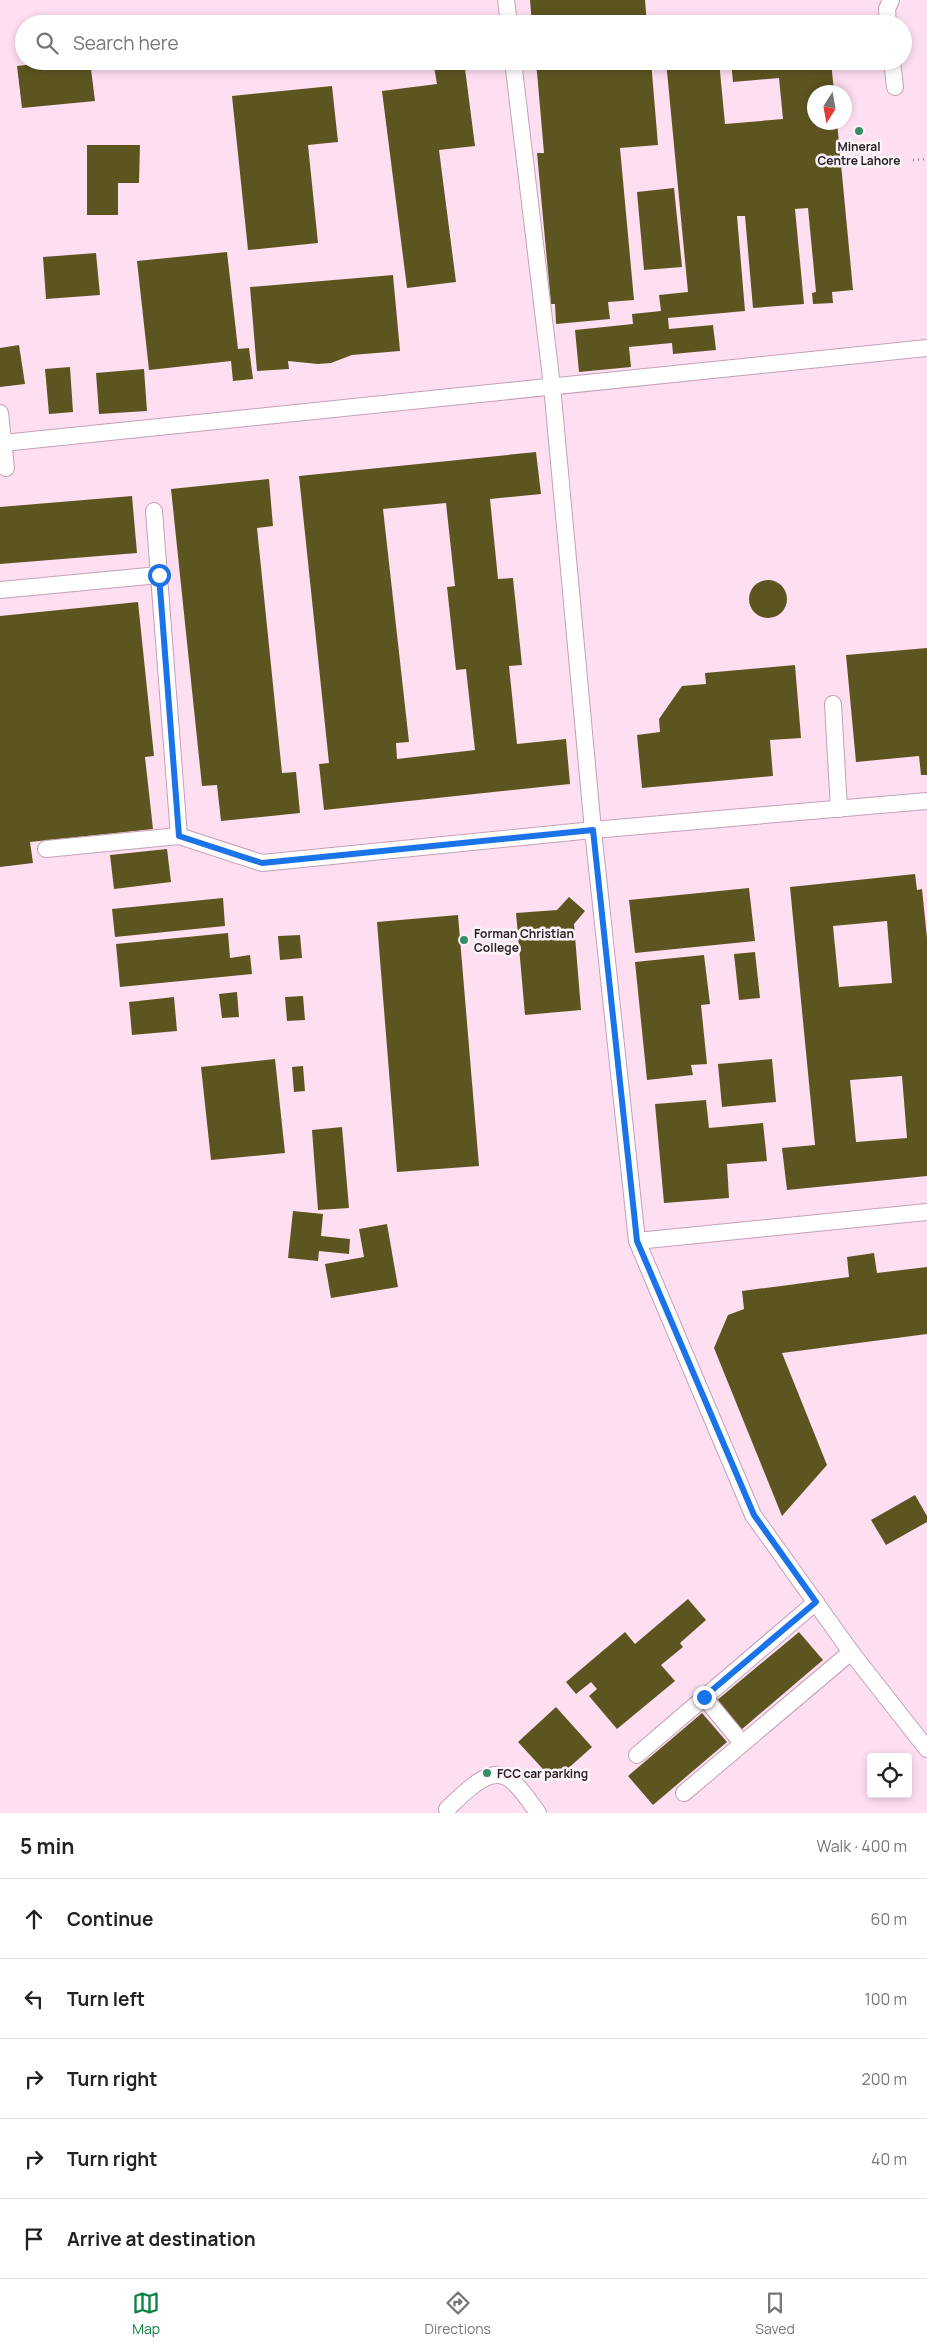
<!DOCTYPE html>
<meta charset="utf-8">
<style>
:root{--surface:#fff;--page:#f6f6f6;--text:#222;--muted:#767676;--line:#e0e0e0;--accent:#0b8043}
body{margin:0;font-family:Manrope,sans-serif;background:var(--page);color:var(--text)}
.controls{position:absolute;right:15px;bottom:15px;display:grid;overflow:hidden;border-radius:5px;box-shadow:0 2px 8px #0003}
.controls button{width:45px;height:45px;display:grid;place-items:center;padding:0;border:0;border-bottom:1px solid var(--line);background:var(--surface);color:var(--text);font:25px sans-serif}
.compass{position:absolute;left:807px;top:85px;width:45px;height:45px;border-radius:50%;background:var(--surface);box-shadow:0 2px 8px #0003;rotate:191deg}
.stop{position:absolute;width:15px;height:15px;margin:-11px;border:4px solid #1a73e8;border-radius:50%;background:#fff}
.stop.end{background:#1a73e8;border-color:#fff;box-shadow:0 1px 5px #0008}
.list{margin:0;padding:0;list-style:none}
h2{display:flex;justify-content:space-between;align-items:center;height:65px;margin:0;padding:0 20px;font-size:21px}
h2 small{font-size:16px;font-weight:400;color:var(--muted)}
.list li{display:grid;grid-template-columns:32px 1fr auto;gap:15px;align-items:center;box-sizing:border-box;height:80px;padding:0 20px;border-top:1px solid var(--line)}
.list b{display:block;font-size:19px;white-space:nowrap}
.list em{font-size:16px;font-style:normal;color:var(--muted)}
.icon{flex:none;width:28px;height:28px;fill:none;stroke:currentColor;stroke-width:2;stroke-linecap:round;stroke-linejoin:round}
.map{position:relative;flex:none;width:927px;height:1813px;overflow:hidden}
.search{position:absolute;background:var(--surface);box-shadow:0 2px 8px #0003;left:15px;right:15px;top:15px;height:55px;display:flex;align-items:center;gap:12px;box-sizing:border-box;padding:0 18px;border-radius:28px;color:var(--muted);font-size:19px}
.sheet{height:465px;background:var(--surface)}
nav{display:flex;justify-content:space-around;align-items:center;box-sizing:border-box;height:70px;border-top:1px solid var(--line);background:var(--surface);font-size:14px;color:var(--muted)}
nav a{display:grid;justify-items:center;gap:2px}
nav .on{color:var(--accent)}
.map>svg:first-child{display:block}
.building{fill:#5d5520;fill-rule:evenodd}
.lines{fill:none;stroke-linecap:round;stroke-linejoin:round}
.lane-casing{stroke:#c4a0b7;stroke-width:18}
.path{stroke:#a08997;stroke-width:3;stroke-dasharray:1 4;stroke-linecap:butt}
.lane{stroke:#fff;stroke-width:16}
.route{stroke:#1a73e8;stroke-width:6}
.poi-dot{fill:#348f65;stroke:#fcf4f9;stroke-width:2}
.labels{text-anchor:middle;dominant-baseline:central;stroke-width:5;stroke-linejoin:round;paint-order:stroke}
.poi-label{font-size:12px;font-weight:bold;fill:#2b1e26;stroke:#fcf4f9;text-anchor:start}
</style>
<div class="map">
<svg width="927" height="1813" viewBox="0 0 927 1813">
<rect width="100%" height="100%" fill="#fedff2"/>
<!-- building -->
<g class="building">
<path d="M530,0H645L647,24H532Z"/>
<path d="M61,61H90L95,101L22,108L17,66Z"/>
<path d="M433,61H464L475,146L439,150L456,282L407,288L382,91L437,84Z"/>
<path d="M536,61H651L658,145L620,148L634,300L608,302L610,319L556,324L555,304H551L537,153H544Z"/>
<path d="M666,61H719L725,124L783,119L779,78L733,82L731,61H831L834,92H814V122H837L853,290L832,292L833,303L813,304L812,293L816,292L808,208L795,209L804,304L753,308L745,216H737L745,311L668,318L669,329L713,325L716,350L673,354L672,343L629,347L631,367L579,372L575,330L633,324L632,314L661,311L659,295L688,292Z"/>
<path d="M332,86L338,142L308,145L318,243L248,250L232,96Z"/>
<path d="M87,145H140L139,183H118V215H87Z"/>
<path d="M674,188L682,267L644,270L637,192Z"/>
<path d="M227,252L238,349L249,348L253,379L233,381L231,361L149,370L137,261Z"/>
<path d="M96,253L100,295L46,299L43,257Z"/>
<path d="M393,275L400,351L352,355L331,363L318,364L288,361L289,369L257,371L250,287Z"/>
<path d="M19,345L25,384L0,387V348Z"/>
<path d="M70,367L73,412L49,414L45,369Z"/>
<path d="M144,369L147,411L99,414L96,373Z"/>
<path d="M536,452L541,494L490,499L498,579L513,578L522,665L509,666L517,744L566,739L570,784L324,810L319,764L329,763L299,476ZM446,503L455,586L447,587L456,670L466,669L475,750L397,759L396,743L409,742L383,509Z"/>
<path d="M269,479L273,526L257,528L282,773L296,772L300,813L221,821L217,785L202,786L171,489Z"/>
<path d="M132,496L137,553L0,564V507Z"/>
<circle cx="768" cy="599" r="19"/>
<path d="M138,602L154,756L145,757L153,829L30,842L33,863L0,867V616Z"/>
<path d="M927,648V775H921L919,756L856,762L846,655Z"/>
<path d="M795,665L801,738L770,740L773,776L642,788L637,735L660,732L659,719L682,686L706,684L705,673Z"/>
<path d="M167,849L171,882L114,889L110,855Z"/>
<path d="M915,874L917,890L922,889L927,938V1176L787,1190L782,1148L815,1145L790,887ZM887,921L892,983L839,987L833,926ZM902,1076L907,1138L856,1142L850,1080Z"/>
<path d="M749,888L755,941L635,953L629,900Z"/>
<path d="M569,897L585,911L574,924L581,1010L525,1015L516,913L557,910Z"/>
<path d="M223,898L225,926L115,937L112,909Z"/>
<path d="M458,915L479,1166L397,1172L377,922Z"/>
<path d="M228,933L230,958L250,955L252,974L120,987L116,944Z"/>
<path d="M300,935L302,958L280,960L278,936Z"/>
<path d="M755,952L760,998L739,1000L734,954Z"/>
<path d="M704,955L710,1004L701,1005L707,1064L691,1065L693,1075L647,1080L635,962Z"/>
<path d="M237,992L239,1017L222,1018L219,994Z"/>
<path d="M303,996L305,1020L287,1021L285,997Z"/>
<path d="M174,997L177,1031L132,1035L129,1002Z"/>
<path d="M275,1059L285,1153L211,1160L201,1067Z"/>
<path d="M772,1059L776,1102L722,1107L718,1064Z"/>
<path d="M303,1066L305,1091L294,1092L292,1067Z"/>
<path d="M706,1100L709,1128L763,1123L767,1161L727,1164L729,1198L664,1203L655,1104Z"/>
<path d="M342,1127L349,1208L318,1210L312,1130Z"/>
<path d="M293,1211L323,1214L321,1236L350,1239L349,1254L319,1251L318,1261L288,1258Z"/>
<path d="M387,1224L398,1287L331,1298L325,1264L364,1257L359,1229Z"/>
<path d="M874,1253L877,1273L927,1267V1334L782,1353L827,1465L782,1516L714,1348L728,1315L744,1309L742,1291L849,1277L847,1257Z"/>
<path d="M915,1495L927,1516V1522L886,1545L871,1520Z"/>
<path d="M688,1599L706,1620L680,1643L683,1647L661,1665L675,1681L617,1729L589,1696L597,1689L591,1682L576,1694L566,1682L625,1632L635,1644Z"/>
<path d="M799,1632L823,1660L741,1730L716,1701Z"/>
<path d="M556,1707L592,1747L554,1781L518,1742Z"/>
<path d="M702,1713L727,1742L653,1805L628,1776Z"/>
</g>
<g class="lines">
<defs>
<g id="lane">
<path d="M506,0L509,24"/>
<path d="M888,24L887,9L891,0"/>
<path d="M513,61L552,386L593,830L637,1241L753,1515L851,1652L927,1749"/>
<path d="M892,61L895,87"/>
<path d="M0,413L6,468"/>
<path d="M3,443L927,348"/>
<path d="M154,511L179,836"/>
<path d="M0,590L159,575"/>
<path d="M833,704L839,809"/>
<path d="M46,849L179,836L262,863L593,830L927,801"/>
<path d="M637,1241L927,1212"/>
<path d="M704,1697L742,1743"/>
<path d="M637,1755L816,1602"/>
<path d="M684,1793L851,1652"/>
<path d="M447,1809C462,1796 490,1762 511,1780C522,1789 530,1802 538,1813"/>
</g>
</defs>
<!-- lane casing -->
<use href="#lane" class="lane-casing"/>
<!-- path -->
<path class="path" d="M913,160L927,159"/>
<!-- lane -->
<use href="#lane" class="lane"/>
</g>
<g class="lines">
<!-- route -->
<path class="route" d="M159,575L179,836L262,863L593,830L637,1241L754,1515L816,1602L704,1697"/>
</g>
<!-- markers -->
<g class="poi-dot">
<circle cx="859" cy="131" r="5"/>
<circle cx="464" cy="940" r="5"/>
<circle cx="487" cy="1773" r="5"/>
</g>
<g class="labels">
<!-- poi labels -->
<g class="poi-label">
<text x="859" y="146" text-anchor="middle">Mineral<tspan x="859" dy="14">Centre Lahore</tspan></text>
<text x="474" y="933">Forman Christian<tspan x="474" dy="14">College</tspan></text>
<text x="497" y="1773">FCC car parking</text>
</g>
</g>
</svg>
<div class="controls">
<button><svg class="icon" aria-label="locate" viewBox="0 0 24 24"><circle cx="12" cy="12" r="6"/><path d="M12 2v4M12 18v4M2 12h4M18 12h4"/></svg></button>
</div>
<svg class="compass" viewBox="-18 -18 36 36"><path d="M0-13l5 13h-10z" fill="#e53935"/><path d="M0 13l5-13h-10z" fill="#767676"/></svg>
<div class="stop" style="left:159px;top:575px"></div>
<div class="stop end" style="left:704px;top:1697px"></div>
<div class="search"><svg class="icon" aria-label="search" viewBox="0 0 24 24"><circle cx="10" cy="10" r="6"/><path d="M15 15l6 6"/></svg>Search here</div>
</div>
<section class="sheet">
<h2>5 min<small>Walk · 400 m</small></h2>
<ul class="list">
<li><svg class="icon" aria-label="ahead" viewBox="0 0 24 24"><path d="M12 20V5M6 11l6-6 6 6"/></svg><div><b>Continue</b></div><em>60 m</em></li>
<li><svg class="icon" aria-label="left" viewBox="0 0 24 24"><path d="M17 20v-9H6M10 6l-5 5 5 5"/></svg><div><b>Turn left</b></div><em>100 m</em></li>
<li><svg class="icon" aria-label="right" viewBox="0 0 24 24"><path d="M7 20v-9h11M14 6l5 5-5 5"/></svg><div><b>Turn right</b></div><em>200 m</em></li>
<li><svg class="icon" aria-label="right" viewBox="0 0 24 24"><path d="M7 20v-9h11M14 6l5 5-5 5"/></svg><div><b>Turn right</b></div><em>40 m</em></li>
<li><svg class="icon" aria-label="arrive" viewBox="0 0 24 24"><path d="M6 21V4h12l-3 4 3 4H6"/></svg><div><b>Arrive at destination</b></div></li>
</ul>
</section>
<nav>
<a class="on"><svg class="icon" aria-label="map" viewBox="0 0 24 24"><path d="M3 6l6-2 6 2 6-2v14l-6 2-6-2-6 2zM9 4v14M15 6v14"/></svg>Map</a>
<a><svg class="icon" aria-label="directions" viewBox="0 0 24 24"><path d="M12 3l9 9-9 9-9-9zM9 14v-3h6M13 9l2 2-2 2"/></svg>Directions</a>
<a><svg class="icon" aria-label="saved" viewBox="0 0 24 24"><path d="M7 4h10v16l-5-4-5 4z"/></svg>Saved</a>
</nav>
